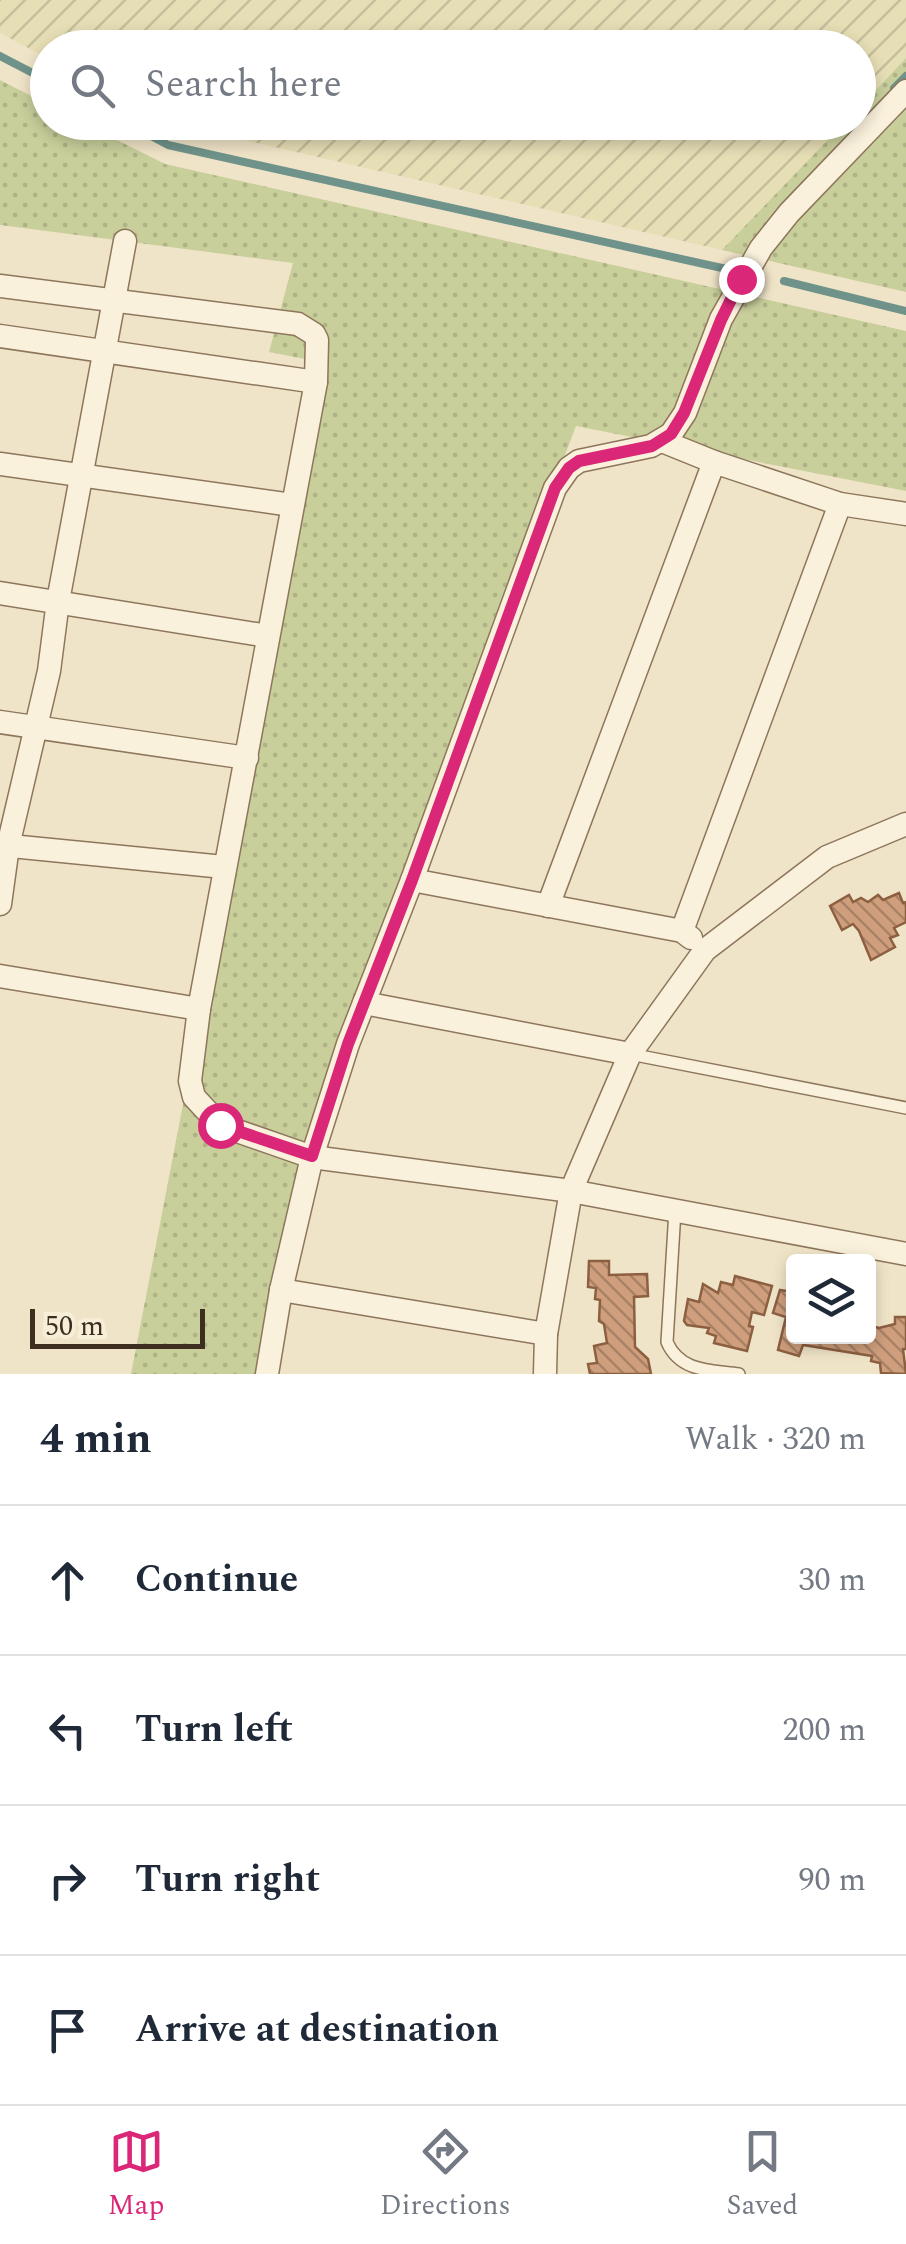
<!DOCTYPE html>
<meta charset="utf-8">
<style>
:root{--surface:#fff;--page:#f6f6f7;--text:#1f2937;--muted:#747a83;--line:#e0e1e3;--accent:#db2777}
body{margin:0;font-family:Spectral,serif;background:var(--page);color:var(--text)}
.controls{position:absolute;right:30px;bottom:30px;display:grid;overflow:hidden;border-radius:10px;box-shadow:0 5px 15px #0003}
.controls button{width:90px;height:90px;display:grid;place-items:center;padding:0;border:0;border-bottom:2px solid var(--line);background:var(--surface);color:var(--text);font:50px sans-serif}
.scale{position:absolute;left:30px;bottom:25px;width:175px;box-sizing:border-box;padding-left:10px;border:5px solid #3d2e20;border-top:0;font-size:28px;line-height:35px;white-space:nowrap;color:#3d2e20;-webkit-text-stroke:8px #f7eed8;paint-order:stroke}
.stop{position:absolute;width:30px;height:30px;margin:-22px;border:8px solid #db2777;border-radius:50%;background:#fff}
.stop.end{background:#db2777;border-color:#fff;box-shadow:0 2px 10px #0008}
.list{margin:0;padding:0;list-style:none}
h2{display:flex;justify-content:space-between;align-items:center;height:130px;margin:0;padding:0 40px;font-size:42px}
h2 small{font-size:32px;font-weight:400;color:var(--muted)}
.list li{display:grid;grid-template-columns:65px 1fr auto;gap:30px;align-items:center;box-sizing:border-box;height:150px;padding:0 40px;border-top:2px solid var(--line)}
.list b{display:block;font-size:38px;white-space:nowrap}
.list em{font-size:32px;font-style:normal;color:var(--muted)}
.icon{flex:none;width:55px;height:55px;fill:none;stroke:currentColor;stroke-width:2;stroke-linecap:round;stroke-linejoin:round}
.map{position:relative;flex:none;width:906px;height:1374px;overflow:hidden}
.search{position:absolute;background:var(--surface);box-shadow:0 5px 15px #0003;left:30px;right:30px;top:30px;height:110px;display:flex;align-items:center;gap:25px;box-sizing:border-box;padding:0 35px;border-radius:55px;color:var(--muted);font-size:38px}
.sheet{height:730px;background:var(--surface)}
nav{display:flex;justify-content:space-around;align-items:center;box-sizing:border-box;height:140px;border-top:2px solid var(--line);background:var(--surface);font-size:28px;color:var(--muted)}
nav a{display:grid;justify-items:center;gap:5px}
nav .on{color:var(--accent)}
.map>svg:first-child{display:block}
.farmland{fill:url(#farmland-furrows)}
.grass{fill:url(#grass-dots)}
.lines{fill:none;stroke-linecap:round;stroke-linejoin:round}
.stream{stroke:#6f938a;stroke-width:8}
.building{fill:url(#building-back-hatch);stroke:#8d5f41;stroke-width:2.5}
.lane-casing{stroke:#8d765c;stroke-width:14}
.street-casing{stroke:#8d765c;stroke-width:25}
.lane{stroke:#faf1dc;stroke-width:11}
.street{stroke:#faf1dc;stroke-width:22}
.route{stroke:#db2777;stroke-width:12}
</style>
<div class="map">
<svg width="906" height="1374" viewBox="0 0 906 1374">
<defs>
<pattern id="farmland-furrows" width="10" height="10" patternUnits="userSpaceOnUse" patternTransform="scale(2.5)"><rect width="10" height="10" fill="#e6deb5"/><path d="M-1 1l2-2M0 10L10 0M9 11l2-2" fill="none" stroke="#c6bf9b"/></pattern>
<pattern id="grass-dots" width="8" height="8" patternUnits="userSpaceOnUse" patternTransform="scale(2.5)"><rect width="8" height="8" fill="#c9cf9b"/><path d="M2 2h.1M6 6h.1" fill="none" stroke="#aeb285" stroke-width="1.8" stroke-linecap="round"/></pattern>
<pattern id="building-back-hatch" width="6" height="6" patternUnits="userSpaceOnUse" patternTransform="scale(2.5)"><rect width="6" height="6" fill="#cf9f7d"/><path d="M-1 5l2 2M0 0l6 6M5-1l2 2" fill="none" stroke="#a98266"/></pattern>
</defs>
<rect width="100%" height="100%" fill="#f0e4c8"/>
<!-- farmland -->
<g class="farmland">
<path d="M0,0H906V58L859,108L858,48H48L47,58L0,33Z"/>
<path d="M170,123H844L722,250Z"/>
</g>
<!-- grass -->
<g class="grass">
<path d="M906,58V292L722,250L844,123L858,122L859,108Z"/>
<path d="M0,80L47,104L48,122L83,123L165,164L906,331V491L576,426L307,1138L261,1374H131L326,363L269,352L293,263L0,225Z"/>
</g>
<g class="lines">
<!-- stream -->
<g class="stream">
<path d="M0,56L48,81"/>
<path d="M894,88L906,76"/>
<path d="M125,122L168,145L731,270"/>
<path d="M784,281L906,311"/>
</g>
</g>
<!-- building -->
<g class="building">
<path d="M899,893L903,903L906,902V922L894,928L898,935L890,938L895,947L871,960L859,931L853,924L842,930L830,906L849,895L853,902L861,898L868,902L878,895L883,900Z"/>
<path d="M589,1261H609V1275L647,1274L648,1296L634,1297L635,1347L648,1359L651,1374H590L588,1364L597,1363L594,1346L607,1343L604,1324L599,1321L600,1300L595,1299L596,1288L588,1287Z"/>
<path d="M735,1276L772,1286L764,1315L752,1312L749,1326L753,1327L747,1351L714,1343L716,1336L707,1333L709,1328L687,1325L684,1321L688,1299L699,1302L703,1284L718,1293L721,1282L733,1285Z"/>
<path d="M780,1290L794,1292V1336H868V1325L879,1328L895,1324V1317H906V1349H903L906,1374L881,1373L880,1363L871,1361L872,1356L803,1345L799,1356L778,1350L786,1317L773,1313Z"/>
</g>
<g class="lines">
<defs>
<g id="lane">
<path d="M630,1054L906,1108"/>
<path d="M675,1210L667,1342C680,1372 710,1370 739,1374"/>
</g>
<g id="street">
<path d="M0,286L298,324L314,334L317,340L316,382L199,1009L190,1081L194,1097L220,1125L312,1157L571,1191L906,1254"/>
<path d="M0,336L316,382"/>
<path d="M662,441L714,462L840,504L906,514"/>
<path d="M0,464L292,505"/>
<path d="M0,593L268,636"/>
<path d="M0,722L247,758"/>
<path d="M0,845L224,867"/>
<path d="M412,880L682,931L691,938"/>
<path d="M0,904L8,846L49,671L58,601L125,241"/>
<path d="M548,906L714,462"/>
<path d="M682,931L840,504"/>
<path d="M0,976L199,1009"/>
<path d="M364,1003L630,1054"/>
<path d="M281,1290L546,1334"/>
<path d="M267,1374L281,1290L312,1157L348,1044L412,880L555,488L569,468L579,461L651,446L671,434L685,413L721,319L761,248L789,213L906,91"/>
<path d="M545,1374L546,1334L571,1191L630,1054L705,950L827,857L906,824"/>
</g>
</defs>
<!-- lane casing -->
<use href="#lane" class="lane-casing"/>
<!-- street casing -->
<use href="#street" class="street-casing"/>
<!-- lane -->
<use href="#lane" class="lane"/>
<!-- street -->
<use href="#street" class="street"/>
</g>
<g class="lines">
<!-- route -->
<path class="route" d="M220,1125L312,1156L348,1044L412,880L555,488L569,468L579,461L652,446L671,434L684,413L721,320L741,279"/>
</g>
</svg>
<div class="controls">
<button><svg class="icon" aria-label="layers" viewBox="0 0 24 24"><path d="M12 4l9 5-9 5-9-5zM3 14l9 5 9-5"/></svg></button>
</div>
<div class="scale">50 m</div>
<div class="stop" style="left:220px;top:1125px"></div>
<div class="stop end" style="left:741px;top:279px"></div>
<div class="search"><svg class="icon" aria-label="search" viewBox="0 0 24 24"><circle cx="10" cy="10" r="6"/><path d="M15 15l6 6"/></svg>Search here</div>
</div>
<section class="sheet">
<h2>4 min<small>Walk · 320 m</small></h2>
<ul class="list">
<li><svg class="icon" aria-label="ahead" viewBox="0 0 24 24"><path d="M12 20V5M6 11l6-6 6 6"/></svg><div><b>Continue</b></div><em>30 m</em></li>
<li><svg class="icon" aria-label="left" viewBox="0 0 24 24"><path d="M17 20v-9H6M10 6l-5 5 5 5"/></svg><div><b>Turn left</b></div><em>200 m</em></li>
<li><svg class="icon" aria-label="right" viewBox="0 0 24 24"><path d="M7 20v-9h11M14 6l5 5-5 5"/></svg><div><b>Turn right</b></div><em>90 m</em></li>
<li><svg class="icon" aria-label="arrive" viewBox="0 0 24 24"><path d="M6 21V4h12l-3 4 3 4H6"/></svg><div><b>Arrive at destination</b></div></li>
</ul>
</section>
<nav>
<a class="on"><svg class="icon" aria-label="map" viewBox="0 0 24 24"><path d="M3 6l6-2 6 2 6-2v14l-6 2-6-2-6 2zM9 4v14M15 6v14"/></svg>Map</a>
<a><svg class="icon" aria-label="directions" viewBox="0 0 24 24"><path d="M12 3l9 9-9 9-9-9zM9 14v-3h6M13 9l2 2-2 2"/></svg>Directions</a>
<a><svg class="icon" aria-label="saved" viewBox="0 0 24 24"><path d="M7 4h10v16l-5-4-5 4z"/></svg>Saved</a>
</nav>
